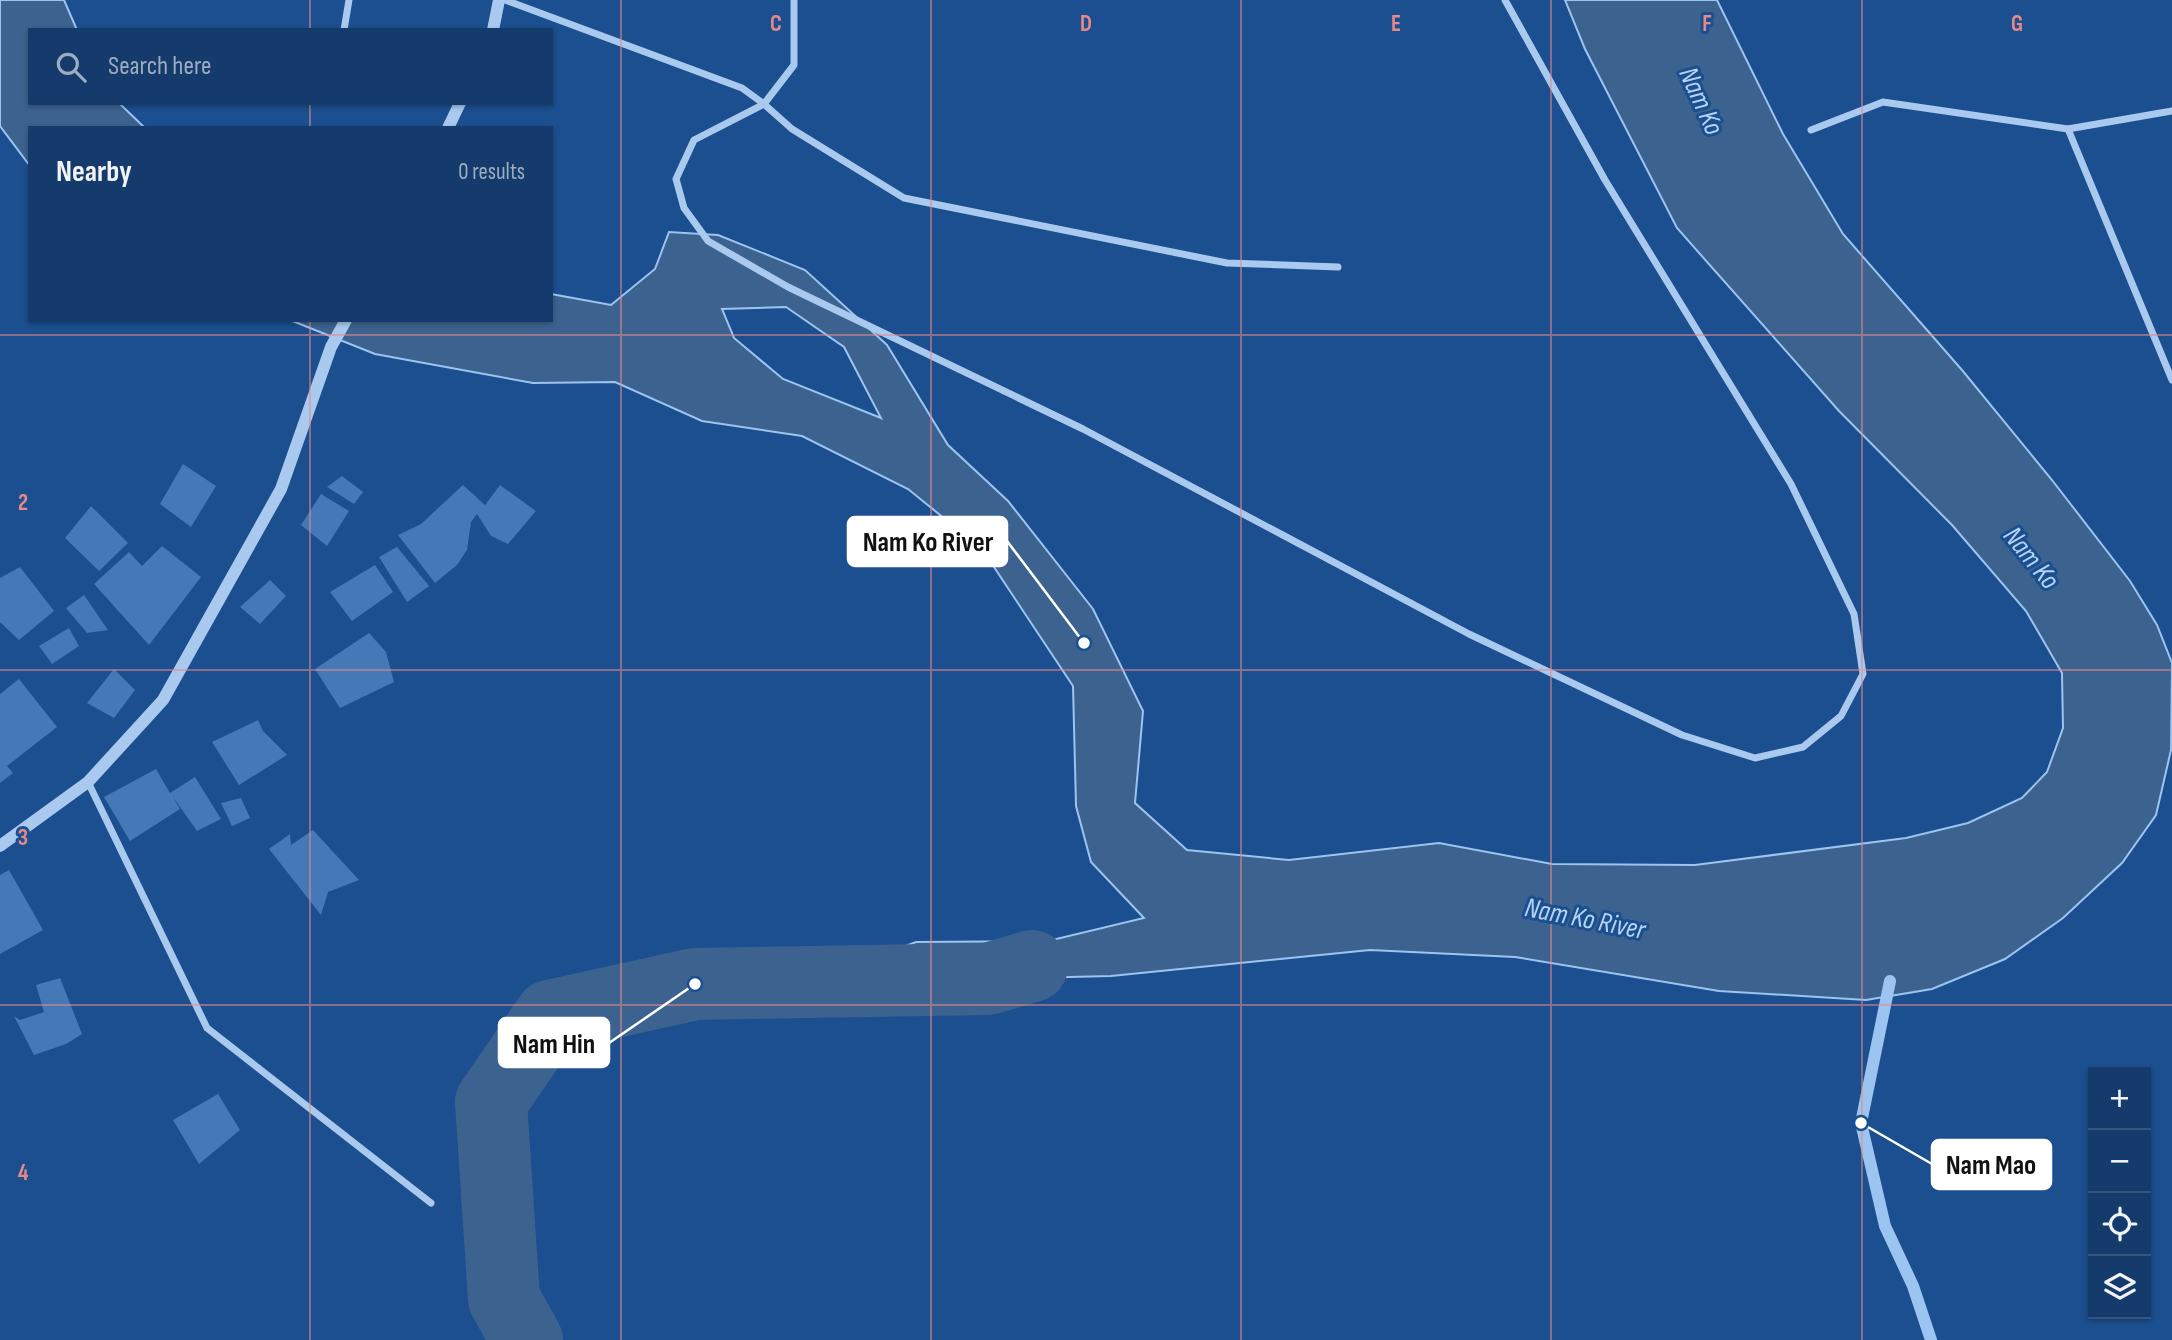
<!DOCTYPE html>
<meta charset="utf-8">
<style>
:root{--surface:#143b6b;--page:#214673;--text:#f1f3f6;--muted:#9dadc1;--line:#33557e}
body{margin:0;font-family:"Sofia Sans Condensed",sans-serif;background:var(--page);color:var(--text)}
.controls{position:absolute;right:21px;bottom:21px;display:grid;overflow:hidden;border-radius:0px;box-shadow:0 2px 5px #0004}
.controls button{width:63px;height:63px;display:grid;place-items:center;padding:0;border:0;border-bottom:2px solid var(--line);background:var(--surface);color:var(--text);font:35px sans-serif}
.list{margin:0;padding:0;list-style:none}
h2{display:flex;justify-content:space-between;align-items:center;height:91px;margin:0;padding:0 28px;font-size:30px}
h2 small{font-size:23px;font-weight:400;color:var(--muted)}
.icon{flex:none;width:38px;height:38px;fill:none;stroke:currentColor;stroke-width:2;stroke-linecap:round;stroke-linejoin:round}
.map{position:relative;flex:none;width:2172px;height:1340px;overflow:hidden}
.search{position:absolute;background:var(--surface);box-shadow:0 2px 5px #0004;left:28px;top:28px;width:525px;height:77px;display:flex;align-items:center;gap:18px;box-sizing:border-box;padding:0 24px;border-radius:0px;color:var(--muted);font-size:26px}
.panel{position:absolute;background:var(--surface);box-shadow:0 2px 5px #0004;left:28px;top:126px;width:525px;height:196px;border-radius:0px}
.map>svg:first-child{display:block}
.water{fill:#3c6290;stroke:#9cc4f0;stroke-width:2;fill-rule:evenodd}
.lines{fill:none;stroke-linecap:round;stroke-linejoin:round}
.stream{stroke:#9cc4f0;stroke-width:12}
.river{stroke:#3c6290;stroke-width:72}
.building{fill:#4478b7}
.minor{stroke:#a9c9ee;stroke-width:7}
.tertiary{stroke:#a9c9ee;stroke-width:12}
.grid{fill:none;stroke:#e88989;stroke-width:2;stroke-opacity:0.55}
.labels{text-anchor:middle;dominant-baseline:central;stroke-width:6;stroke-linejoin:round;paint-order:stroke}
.water-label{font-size:28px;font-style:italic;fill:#b5d3f5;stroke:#1b4f8f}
.grid-label{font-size:23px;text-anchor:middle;font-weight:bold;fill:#e88989;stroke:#1b4f8f;stroke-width:6;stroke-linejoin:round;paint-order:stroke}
.leader{fill:none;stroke:#fff;stroke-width:2.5}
.callout-dot{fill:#fff;stroke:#1b4f8f;stroke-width:2.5}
.callout{fill:#fff;stroke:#fff;stroke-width:2.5}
.callout-label{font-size:28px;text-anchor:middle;font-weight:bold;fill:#111}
</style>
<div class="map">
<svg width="2172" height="1340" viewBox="0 0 2172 1340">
<rect width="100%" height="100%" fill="#1b4f8f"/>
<!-- water -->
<g class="water">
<path d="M0,0H64L77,30H30V103H119L145,128H30V166L0,126Z"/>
<path d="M1565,0H1717L1783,134L1843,234L1962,370L2052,480L2130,581L2157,625L2172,663L2171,750L2156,815L2122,863L2063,918L2005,959L1932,989L1866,1000L1719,991L1515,957L1370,950L1111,976L941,980L848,968L916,942L1048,941L1144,918L1091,862L1076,806L1073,686L982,549L908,489L802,436L702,421L615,382L533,383L375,354L290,320H551V294L611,305L655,269L669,232L718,235L805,270L887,345L948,445L1008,501L1093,609L1143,711L1135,803L1187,850L1289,860L1439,843L1552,864L1695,865L1906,838L1968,823L2022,798L2047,772L2063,728L2062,673L2026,611L1952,525L1839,411L1677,228L1585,49ZM786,307L844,347L881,418L783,379L734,338L722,309Z"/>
</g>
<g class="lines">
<!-- stream -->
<path class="stream" d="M1890,981L1861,1123L1885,1226L1913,1286L1931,1340"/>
<!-- river -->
<path class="river" d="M527,1340L504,1299L491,1102L550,1016L695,984L988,979L1032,966"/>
</g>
<!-- building -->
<g class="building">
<path d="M183,464L216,486L191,527L160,504Z"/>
<path d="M342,476L363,492L354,504L327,487Z"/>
<path d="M463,485L485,505L500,485L536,511L508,544L491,536L477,514L471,522L467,550L457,565L435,583L398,535L421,524Z"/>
<path d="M321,494L349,511L327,546L301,525Z"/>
<path d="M91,506L128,543L99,571L65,538Z"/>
<path d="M162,546L201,577L149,645L94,584L129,552L142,566Z"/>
<path d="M397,547L429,586L407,602L379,557Z"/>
<path d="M375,565L393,592L352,621L330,592Z"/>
<path d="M20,567L54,611L19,640L0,622V578Z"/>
<path d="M270,580L286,596L260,624L240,607Z"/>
<path d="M84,595L108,630L87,633L66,608Z"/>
<path d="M69,628L79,646L52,664L39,646Z"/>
<path d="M369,633L386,652L394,682L340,708L315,669Z"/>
<path d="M114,669L135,690L114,718L87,703Z"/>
<path d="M19,679L57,727L7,766L13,773L0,783V694Z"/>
<path d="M258,720L263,731L287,755L239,785L212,742Z"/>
<path d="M156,769L170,793L195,777L221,819L197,831L173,797L180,809L130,841L104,797Z"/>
<path d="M241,798L250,818L232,826L221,803Z"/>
<path d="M313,830L359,880L328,892L321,915L269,849L290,834L291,845Z"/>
<path d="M9,870L43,930L0,954V875Z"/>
<path d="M60,978L82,1034L66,1044L34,1055L14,1016L20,1020L44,1012L36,985Z"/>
<path d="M218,1094L240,1130L199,1164L173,1120Z"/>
</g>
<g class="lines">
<!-- minor -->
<g class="minor">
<path d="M505,0L742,88L764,104L794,65V0"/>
<path d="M344,30L349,0"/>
<path d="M2068,129L2172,380"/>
<path d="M1811,130L1883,102L2068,129L2172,111"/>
<path d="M1338,267L1227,263L904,198L792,129L764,104L694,140L676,179L684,208L708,241L788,287L1083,429L1469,634L1682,735L1755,758L1803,747L1841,716L1863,674L1854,614L1791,484L1605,180L1505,0"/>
<path d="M88,782L207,1028L431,1203"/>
</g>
<!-- tertiary -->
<g class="tertiary">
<path d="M493,30L499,0"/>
<path d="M448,128L460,103"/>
<path d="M0,846L88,782L163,700L281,489L331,347L346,320"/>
</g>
</g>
<!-- grid -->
<path class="grid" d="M310,0V30M621,0V1340M931,0V1340M1241,0V1340M1551,0V1340M1862,0V1340M310,103V128M310,320V1340M0,335H2172M0,670H2172M0,1005H2172"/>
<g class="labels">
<!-- water labels -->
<g class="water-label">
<text transform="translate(1701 101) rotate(66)">Nam Ko</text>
<text transform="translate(2031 558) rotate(51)">Nam Ko</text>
<text transform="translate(1585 919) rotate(11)">Nam Ko River</text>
</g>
</g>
<g class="grid-label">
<text x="776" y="31">C</text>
<text x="1086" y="31">D</text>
<text x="1396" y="31">E</text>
<text x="1707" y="31">F</text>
<text x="2017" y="31">G</text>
<text x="23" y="510">2</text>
<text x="23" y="845">3</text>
<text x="23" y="1180">4</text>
</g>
<!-- callouts -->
<path class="leader" d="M1084 643L1007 541M695 984L609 1043M1861 1123L1932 1164"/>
<g class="callout-dot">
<circle cx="1084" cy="643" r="7"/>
<circle cx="695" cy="984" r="7"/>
<circle cx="1861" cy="1123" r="7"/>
</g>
<g class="callout">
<rect x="848" y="517" width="159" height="49" rx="7"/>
<rect x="499" y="1018" width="110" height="49" rx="7"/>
<rect x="1932" y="1140" width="119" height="49" rx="7"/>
</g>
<g class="callout-label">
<text x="928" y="551">Nam Ko River</text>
<text x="554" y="1053">Nam Hin</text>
<text x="1991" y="1174">Nam Mao</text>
</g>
</svg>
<div class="controls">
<button>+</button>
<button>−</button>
<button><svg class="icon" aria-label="locate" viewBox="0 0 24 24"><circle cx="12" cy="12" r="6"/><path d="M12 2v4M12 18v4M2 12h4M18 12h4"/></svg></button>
<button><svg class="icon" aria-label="layers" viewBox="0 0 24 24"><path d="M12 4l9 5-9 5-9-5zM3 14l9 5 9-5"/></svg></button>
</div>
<div class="search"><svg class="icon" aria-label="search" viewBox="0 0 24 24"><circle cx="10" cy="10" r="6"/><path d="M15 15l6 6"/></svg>Search here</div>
<section class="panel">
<h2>Nearby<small>0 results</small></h2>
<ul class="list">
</ul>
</section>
</div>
